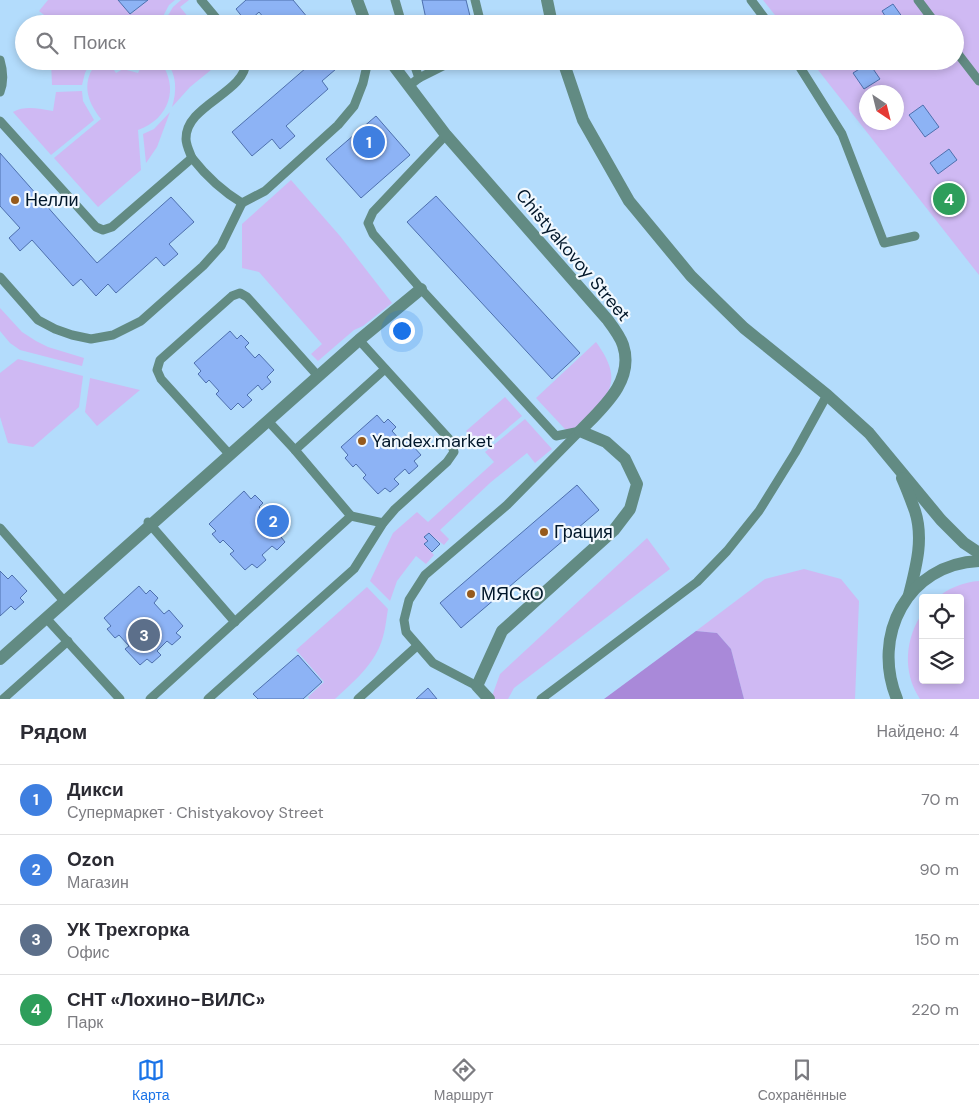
<!DOCTYPE html>
<html lang="ru">
<meta charset="utf-8">
<style>
:root{--surface:#fff;--page:#f2f2f3;--text:#2b2b33;--muted:#7c7c81;--line:#e1e1e2;--accent:#1a73e8}
body{margin:0;font-family:"DM Sans",sans-serif;background:var(--page);color:var(--text)}
.controls{position:absolute;right:15px;bottom:15px;display:grid;overflow:hidden;border-radius:5px;box-shadow:0 2px 8px #0003}
.controls button{width:45px;height:45px;display:grid;place-items:center;padding:0;border:0;border-bottom:1px solid var(--line);background:var(--surface);color:var(--text);font:25px sans-serif}
.compass{position:absolute;left:859px;top:85px;width:45px;height:45px;border-radius:50%;background:var(--surface);box-shadow:0 2px 8px #0003;rotate:145deg}
.you{position:absolute;left:401px;top:330px;width:18px;height:18px;margin:-12px;border:4px solid #fff;border-radius:50%;background:#1a73e8;box-shadow:0 0 0 8px #1a73e833}
.badge{display:grid;place-items:center;width:32px;height:32px;border-radius:50%;background:var(--accent);color:#fff;font-size:16px;font-weight:700}
.pin{position:absolute;translate:-50% -50%;border:2px solid #fff;box-shadow:0 1px 5px #0006}
.list{margin:0;padding:0;list-style:none}
h2{display:flex;justify-content:space-between;align-items:center;height:65px;margin:0;padding:0 20px;font-size:21px}
h2 small{font-size:16px;font-weight:400;color:var(--muted)}
.list li{display:grid;grid-template-columns:32px 1fr auto;gap:15px;align-items:center;box-sizing:border-box;height:70px;padding:0 20px;border-top:1px solid var(--line)}
.list b{display:block;font-size:19px;white-space:nowrap}
.list p{margin:0;font-size:16px;white-space:nowrap;color:var(--muted)}
.list em{font-size:16px;font-style:normal;color:var(--muted)}
.icon{flex:none;width:28px;height:28px;fill:none;stroke:currentColor;stroke-width:2;stroke-linecap:round;stroke-linejoin:round}
.map{position:relative;flex:none;width:979px;height:699px;overflow:hidden}
.search{position:absolute;background:var(--surface);box-shadow:0 2px 8px #0003;left:15px;right:15px;top:15px;height:55px;display:flex;align-items:center;gap:12px;box-sizing:border-box;padding:0 18px;border-radius:28px;color:var(--muted);font-size:19px}
.sheet{height:345px;background:var(--surface)}
nav{display:flex;justify-content:space-around;align-items:center;box-sizing:border-box;height:70px;border-top:1px solid var(--line);background:var(--surface);font-size:14px;color:var(--muted)}
nav a{display:grid;justify-items:center;gap:2px}
nav .on{color:var(--accent)}
.map>svg:first-child{display:block}
.green{fill:#cfb9f3;fill-rule:evenodd}
.forest{fill:#a989d9}
.building{fill:#8db3f5;stroke:#4e70ae}
.lines{fill:none;stroke-linecap:round;stroke-linejoin:round}
.service{stroke:#628b83;stroke-width:9}
.minor{stroke:#628b83;stroke-width:12}
.tertiary{stroke:#628b83;stroke-width:12}
.poi-dot{fill:#965a1c;stroke:#f1f8fe;stroke-width:2}
.labels{text-anchor:middle;dominant-baseline:central;stroke-width:4.5;stroke-linejoin:round;paint-order:stroke}
.poi-label{font-size:18px;fill:#001629;stroke:#f1f8fe;text-anchor:start}
.street-label{font-size:18px;fill:#001629;stroke:#f1f8fe}
</style>
<div class="map">
<svg width="979" height="699" viewBox="0 0 979 699">
<rect width="100%" height="100%" fill="#b3dcfc"/>
<!-- green -->
<g class="green">
<path d="M48,0H118L131,14L148,0H175L169,5L159,24H56L39,11Z"/>
<path d="M181,0H189L180,7L194,24H163L173,7Z"/>
<path d="M763,0H979V275L811,61H955V24H782ZM866,92H896V122H866Z"/>
<path d="M51,61H91L85,73L82,85H52Z"/>
<path d="M98,61H108L116,73L123,69L138,73L144,61H160C180,88 169,119 138,130L141,170L98,207L54,158L101,119C86,100 81,81 98,61Z"/>
<path d="M166,61H222L190,87L172,107C177,91 177,75 166,61Z"/>
<path d="M82,91L83,101L94,120L51,155L13,112C26,105 39,109 53,111L56,92Z"/>
<path d="M170,112L157,147L146,163L143,134L154,129Z"/>
<path d="M291,180L340,236L392,303L363,326L354,330L318,361L311,354L322,344L259,272L242,268V224Z"/>
<path d="M0,308L22,332L36,341L48,347L84,358L82,366L20,350L10,343L0,331Z"/>
<path d="M596,342C628,386 605,398 574,429L568,431L564,428L536,398Z"/>
<path d="M18,359L83,376L79,407L33,447L8,443L0,417V373Z"/>
<path d="M90,378L140,390L97,426L85,412Z"/>
<path d="M505,397L522,416L483,449L466,431Z"/>
<path d="M525,419L552,449L535,463L527,453L491,482L440,530L449,539L444,545L428,533L425,537L428,541L424,544L434,555L426,564L416,556L397,581L390,601L370,581L393,533L417,512L428,522L494,462L485,452Z"/>
<path d="M647,538L670,569L514,688L508,699H491L500,674Z"/>
<path d="M804,569L841,579L859,601L855,699H744L731,649L717,633L696,631L765,579Z"/>
<path d="M979,581V699H920C902,672 905,638 923,612V680H960V598H937C948,588 964,582 979,581Z"/>
<path d="M367,587L388,609C386,621 385,635 379,648C370,668 351,684 335,699H309L308,697L324,682L296,650Z"/>
</g>
<!-- forest -->
<path class="forest" d="M696,631L717,633L731,649L744,699H604Z"/>
<!-- building -->
<g class="building">
<path d="M118,0H148L130,14Z"/>
<path d="M246,0H293L313,24H269L259,12L247,23L236,9Z"/>
<path d="M422,0H466L472,24H427Z"/>
<path d="M893,4L903,18L895,24H890L882,11Z"/>
<path d="M301,61H329L336,69L322,81L328,89L286,126L295,136L280,149L272,139L252,156L232,132L306,68Z"/>
<path d="M869,63L880,79L864,89L853,73Z"/>
<path d="M923,105L939,127L925,137L909,115Z"/>
<path d="M376,116L410,155L361,198L326,159Z"/>
<path d="M949,149L957,160L938,174L930,163Z"/>
<path d="M0,153L97,263L171,197L194,222L169,244L178,254L164,266L156,257L116,293L108,284L96,296L81,279L73,286L32,240L20,251L9,238L20,228L0,206Z"/>
<path d="M436,196L580,353L552,379L407,222Z"/>
<path d="M230,331L237,339L241,335L249,343L245,347L255,358L259,354L274,370L267,377L271,382L262,390L258,385L247,395L252,400L243,408L238,403L231,410L216,394L219,391L209,380L206,383L198,374L201,371L194,363Z"/>
<path d="M377,415L384,423L388,419L396,427L392,431L402,442L406,438L421,455L414,461L418,466L409,474L405,469L394,479L399,484L390,492L385,488L378,494L363,478L366,475L356,464L353,467L345,458L348,455L341,447Z"/>
<path d="M577,485L599,510L461,628L440,603Z"/>
<path d="M244,491L251,499L255,495L263,503L259,507L269,518L273,514L288,531L281,537L285,542L277,550L272,546L262,555L266,560L257,568L252,564L245,570L230,554L234,551L223,540L220,543L212,534L216,531L209,524Z"/>
<path d="M429,533L440,544L432,552L424,544L428,541L424,537Z"/>
<path d="M0,571L8,579L12,575L27,591L20,598L24,602L15,610L11,606L0,616Z"/>
<path d="M139,586L146,594L150,590L158,598L154,603L164,614L169,610L183,626L176,633L181,637L172,645L167,641L157,651L161,655L152,663L147,659L140,665L125,649L129,646L119,635L115,638L107,629L111,626L104,618Z"/>
<path d="M298,655L322,682L303,699H258L253,694Z"/>
<path d="M428,688L437,699H416Z"/>
</g>
<g class="lines">
<!-- service -->
<g class="service">
<path d="M201,0L221,24"/>
<path d="M395,0L402,24"/>
<path d="M475,0L481,24"/>
<path d="M751,0L769,24"/>
<path d="M918,0L936,24"/>
<path d="M955,50L979,81"/>
<path d="M0,60C3,70 4,82 0,92"/>
<path d="M413,61L419,78"/>
<path d="M796,61L842,134L884,243L915,236"/>
<path d="M410,85L419,78L453,61"/>
<path d="M0,121L96,227L103,230L112,227L192,158C207,177 222,191 242,203L221,246L203,266L141,321L113,335L91,339L72,335L55,329L38,320L0,277"/>
<path d="M446,135L373,212L368,223L373,234L421,289L556,436L580,431"/>
<path d="M192,158C190,153 186,145 186,139C185,105 246,93 246,61"/>
<path d="M242,203L265,191L338,125L354,106L363,83L368,61"/>
<path d="M268,421L295,450L351,516"/>
<path d="M295,450L385,369"/>
<path d="M230,455L161,379L157,370L160,360L232,296L240,293L247,297L318,376"/>
<path d="M148,522L235,622"/>
<path d="M0,528L64,601"/>
<path d="M46,618L120,699"/>
<path d="M477,686L433,663L406,632L404,620L409,600L425,575L507,505L580,431"/>
<path d="M3,699L68,641"/>
<path d="M150,699L351,516L383,523"/>
<path d="M208,699L354,569L383,523L395,509L447,462L454,452L450,440L359,340"/>
<path d="M358,699L417,646"/>
<path d="M541,699L697,582L727,551L759,511L795,453L827,395"/>
</g>
<!-- minor -->
<g class="minor">
<path d="M357,0L366,24"/>
<path d="M390,61L446,135L607,319C613,327 620,336 623,345C635,381 602,408 580,431L606,442L625,459L637,484L630,509L614,530L502,631L477,686L489,699"/>
<path d="M0,659L359,340L421,289"/>
</g>
<!-- tertiary -->
<g class="tertiary">
<path d="M547,0L552,24"/>
<path d="M563,61L583,120L629,201L691,276L744,328L827,395L869,433L941,520L964,543L979,553"/>
<path d="M902,478C907,489 911,500 915,511C924,539 916,567 909,595"/>
<path d="M897,699C871,636 907,564 979,561"/>
</g>
</g>
<!-- markers -->
<g class="poi-dot">
<circle cx="15" cy="200" r="5"/>
<circle cx="362" cy="441" r="5"/>
<circle cx="544" cy="532" r="5"/>
<circle cx="471" cy="594" r="5"/>
</g>
<g class="labels">
<!-- poi labels -->
<g class="poi-label">
<text x="25" y="200">Нелли</text>
<text x="372" y="441">Yandex.market</text>
<text x="554" y="532">Грация</text>
<text x="481" y="594">МЯСкО</text>
</g>
<!-- street labels -->
<g class="street-label">
<text transform="translate(573 255) rotate(50)">Chistyakovoy Street</text>
</g>
</g>
</svg>
<div class="controls">
<button><svg class="icon" aria-label="locate" viewBox="0 0 24 24"><circle cx="12" cy="12" r="6"/><path d="M12 2v4M12 18v4M2 12h4M18 12h4"/></svg></button>
<button><svg class="icon" aria-label="layers" viewBox="0 0 24 24"><path d="M12 4l9 5-9 5-9-5zM3 14l9 5 9-5"/></svg></button>
</div>
<svg class="compass" viewBox="-18 -18 36 36"><path d="M0-13l5 13h-10z" fill="#e53935"/><path d="M0 13l5-13h-10z" fill="#7c7c81"/></svg>
<div class="you"></div>
<div class="pin badge" style="left:369px;top:142px;background:#3f7fe0">1</div>
<div class="pin badge" style="left:273px;top:521px;background:#3f7fe0">2</div>
<div class="pin badge" style="left:144px;top:635px;background:#5c6f8a">3</div>
<div class="pin badge" style="left:949px;top:199px;background:#2e9e5b">4</div>
<div class="search"><svg class="icon" aria-label="search" viewBox="0 0 24 24"><circle cx="10" cy="10" r="6"/><path d="M15 15l6 6"/></svg>Поиск</div>
</div>
<section class="sheet">
<h2>Рядом<small>Найдено: 4</small></h2>
<ul class="list">
<li><span class="badge" style="background:#3f7fe0">1</span><div><b>Дикси</b><p>Супермаркет · Chistyakovoy Street</p></div><em>70 m</em></li>
<li><span class="badge" style="background:#3f7fe0">2</span><div><b>Ozon</b><p>Магазин</p></div><em>90 m</em></li>
<li><span class="badge" style="background:#5c6f8a">3</span><div><b>УК Трехгорка</b><p>Офис</p></div><em>150 m</em></li>
<li><span class="badge" style="background:#2e9e5b">4</span><div><b>СНТ «Лохино-ВИЛС»</b><p>Парк</p></div><em>220 m</em></li>
</ul>
</section>
<nav>
<a class="on"><svg class="icon" aria-label="map" viewBox="0 0 24 24"><path d="M3 6l6-2 6 2 6-2v14l-6 2-6-2-6 2zM9 4v14M15 6v14"/></svg>Карта</a>
<a><svg class="icon" aria-label="directions" viewBox="0 0 24 24"><path d="M12 3l9 9-9 9-9-9zM9 14v-3h6M13 9l2 2-2 2"/></svg>Маршрут</a>
<a><svg class="icon" aria-label="saved" viewBox="0 0 24 24"><path d="M7 4h10v16l-5-4-5 4z"/></svg>Сохранённые</a>
</nav>
